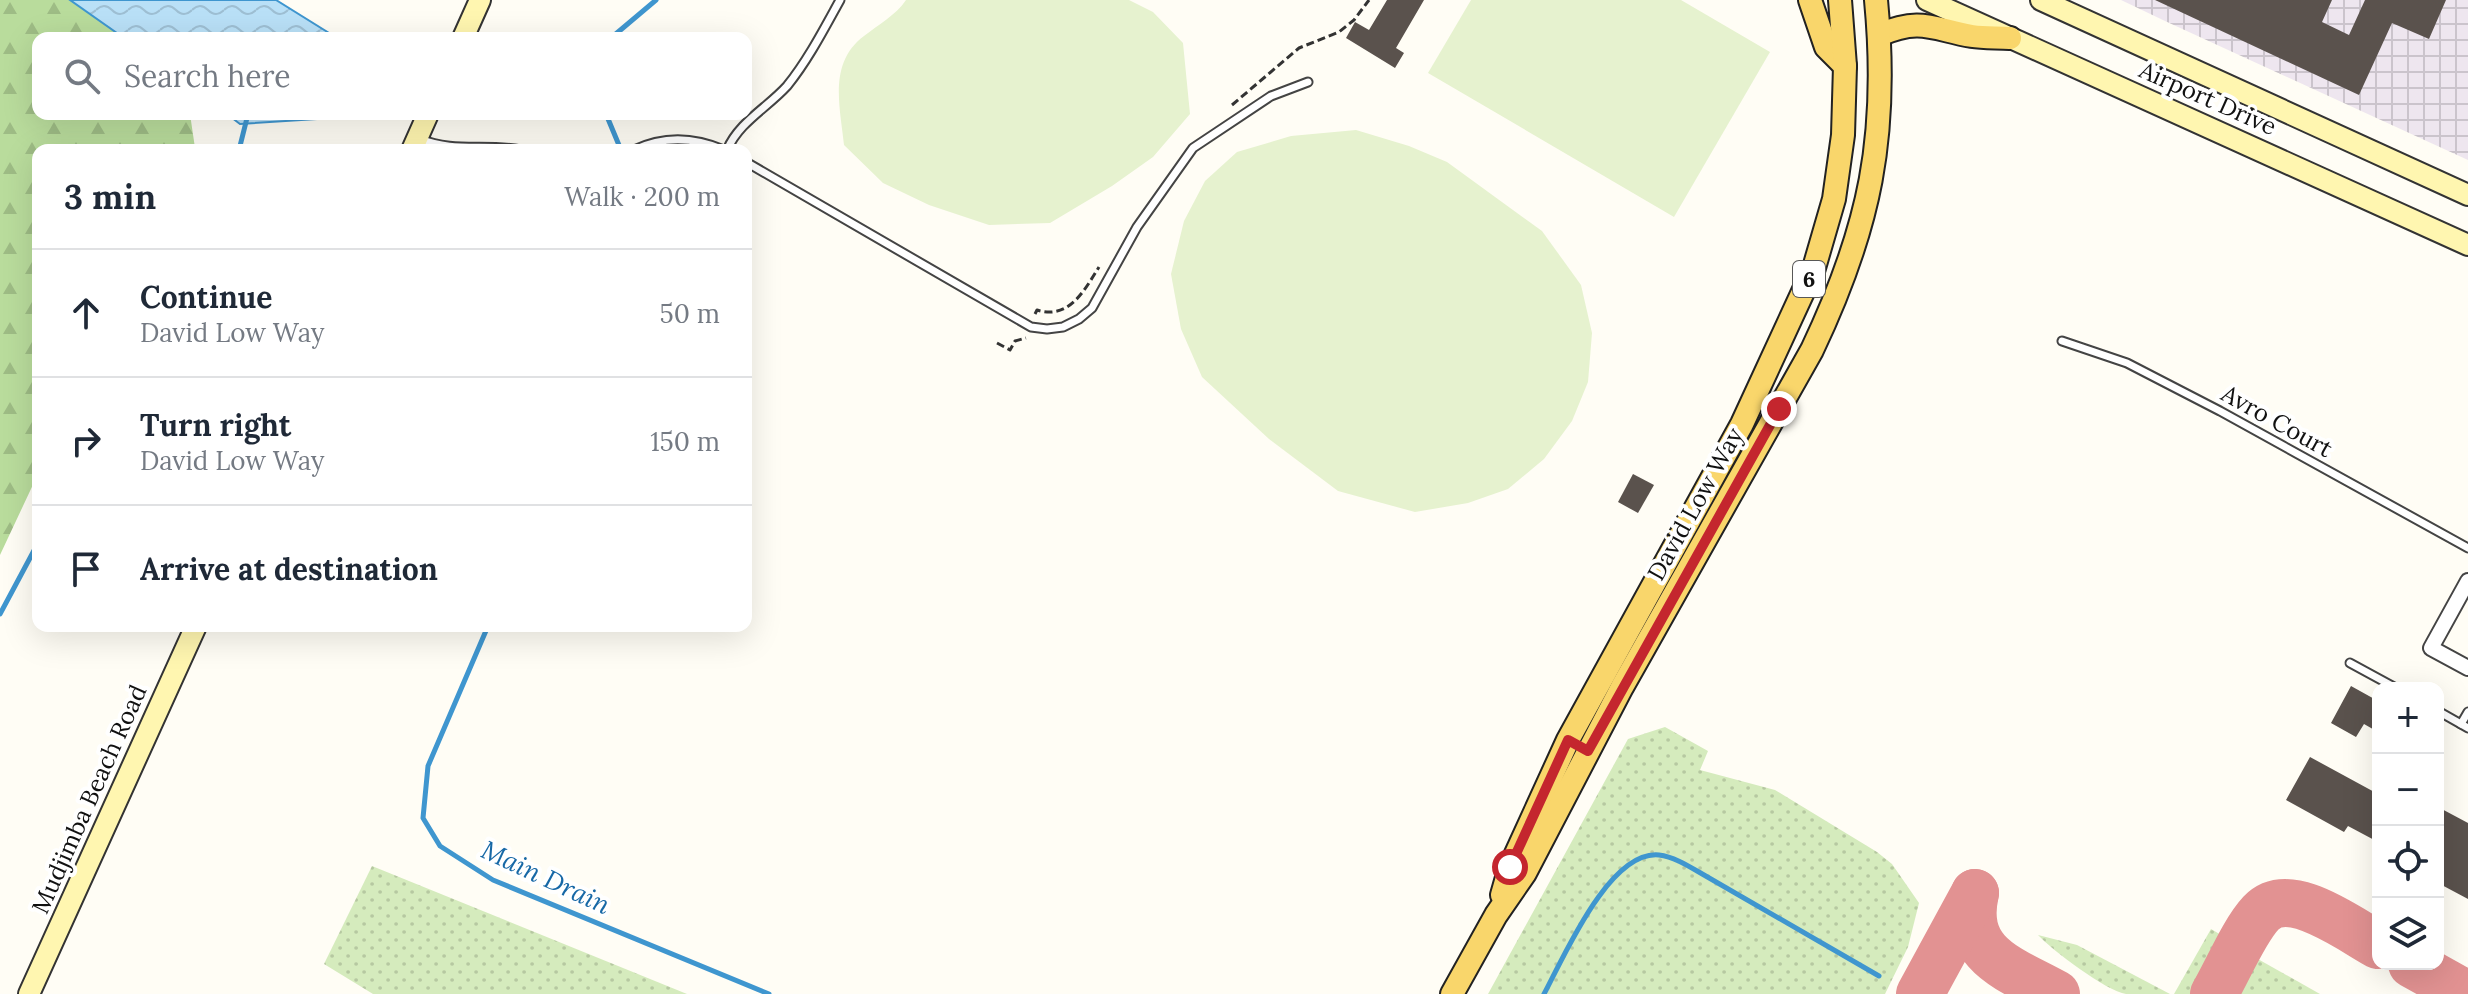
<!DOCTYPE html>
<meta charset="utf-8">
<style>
:root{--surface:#fff;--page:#f6f6f7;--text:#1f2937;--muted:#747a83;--line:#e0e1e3}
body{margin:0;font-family:Lora,serif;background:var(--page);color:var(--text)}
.controls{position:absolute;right:24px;bottom:24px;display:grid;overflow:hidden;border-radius:16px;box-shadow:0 8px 32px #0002}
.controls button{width:72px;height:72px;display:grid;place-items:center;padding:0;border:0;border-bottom:2px solid var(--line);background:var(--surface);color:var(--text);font:40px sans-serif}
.stop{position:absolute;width:24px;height:24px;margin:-18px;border:6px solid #c4262e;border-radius:50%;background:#fff}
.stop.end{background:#c4262e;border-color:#fff;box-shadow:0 2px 8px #0008}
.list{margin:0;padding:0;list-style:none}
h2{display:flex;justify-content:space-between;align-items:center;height:104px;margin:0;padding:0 32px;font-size:34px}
h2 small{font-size:26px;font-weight:400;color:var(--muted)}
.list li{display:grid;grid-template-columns:52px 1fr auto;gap:24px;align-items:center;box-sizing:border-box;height:128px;padding:0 32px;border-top:2px solid var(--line)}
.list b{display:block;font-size:30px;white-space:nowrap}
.list p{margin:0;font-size:26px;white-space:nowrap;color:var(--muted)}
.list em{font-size:26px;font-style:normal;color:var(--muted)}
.icon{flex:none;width:44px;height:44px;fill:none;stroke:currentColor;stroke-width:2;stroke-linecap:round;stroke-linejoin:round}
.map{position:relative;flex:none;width:2468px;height:994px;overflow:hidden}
.search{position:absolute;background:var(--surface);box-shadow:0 8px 32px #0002;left:32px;top:32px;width:720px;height:88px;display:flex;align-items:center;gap:20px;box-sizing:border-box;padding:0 28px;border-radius:16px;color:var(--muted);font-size:30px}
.panel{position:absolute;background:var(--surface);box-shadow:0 8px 32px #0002;left:32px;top:144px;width:720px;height:488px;border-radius:16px}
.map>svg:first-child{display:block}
.industrial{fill:url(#industrial-grid)}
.grass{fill:url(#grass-dots)}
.forest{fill:url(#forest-firs)}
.pitch{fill:#e6f2cf}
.water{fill:url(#water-waves);stroke:#3f96cf;stroke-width:2}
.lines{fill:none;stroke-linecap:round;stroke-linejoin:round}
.stream{stroke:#3f96cf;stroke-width:5}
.taxiway{stroke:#e29292;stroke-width:48}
.building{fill:#5a524d}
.lane-casing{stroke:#444;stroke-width:11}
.street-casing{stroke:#444;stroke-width:18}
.secondary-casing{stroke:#333;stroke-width:24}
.primary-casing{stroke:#222;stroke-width:26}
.path{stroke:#333;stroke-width:3;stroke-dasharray:8 4;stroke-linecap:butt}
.lane{stroke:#fff;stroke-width:7}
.street{stroke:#fff;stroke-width:14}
.secondary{stroke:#fff6b0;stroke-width:20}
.primary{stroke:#f9d66b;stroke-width:22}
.route{stroke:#c4262e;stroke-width:10}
.labels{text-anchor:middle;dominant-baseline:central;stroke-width:8;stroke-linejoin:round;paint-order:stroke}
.shield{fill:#fff;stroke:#585858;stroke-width:2}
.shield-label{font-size:22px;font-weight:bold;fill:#111}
.street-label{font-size:24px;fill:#111;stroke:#fff}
.water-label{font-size:26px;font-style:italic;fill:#1768a6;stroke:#fff}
</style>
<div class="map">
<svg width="2468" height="994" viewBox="0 0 2468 994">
<defs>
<pattern id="industrial-grid" width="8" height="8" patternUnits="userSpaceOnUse" patternTransform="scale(2)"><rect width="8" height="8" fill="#eee6ef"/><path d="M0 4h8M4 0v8" fill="none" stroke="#cbc4cc"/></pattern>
<pattern id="grass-dots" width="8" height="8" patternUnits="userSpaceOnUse" patternTransform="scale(2)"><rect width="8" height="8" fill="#d5ebbd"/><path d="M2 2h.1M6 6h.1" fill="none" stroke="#b6c8a1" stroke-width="1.8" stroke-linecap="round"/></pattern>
<pattern id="forest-firs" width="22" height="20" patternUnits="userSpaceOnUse" patternTransform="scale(2)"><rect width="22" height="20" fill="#b9dc9c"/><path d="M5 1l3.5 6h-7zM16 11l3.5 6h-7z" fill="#9ebc85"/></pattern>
<pattern id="water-waves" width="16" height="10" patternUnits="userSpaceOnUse" patternTransform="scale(2)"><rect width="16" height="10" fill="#b9e0f7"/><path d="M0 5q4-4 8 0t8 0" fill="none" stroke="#9ebfd3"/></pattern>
</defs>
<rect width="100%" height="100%" fill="#fffdf5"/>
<!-- industrial -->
<path class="industrial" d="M2121,0H2468V160L2165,21Z"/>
<!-- grass -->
<g class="grass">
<path d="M1665,727L1708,751L1700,770L1775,790L1877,852L1892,864L1919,903L1908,947L1885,994H1488L1628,739Z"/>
<path d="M372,866L687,994H373L324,964Z"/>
<path d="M2211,929L2233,942L2202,994H2174Z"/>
<path d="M2038,935L2077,945L2170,994C2156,994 2140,994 2126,994C2106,991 2052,950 2038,935Z"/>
<path d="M2249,954L2320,994H2228Z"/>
</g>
<!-- forest -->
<path class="forest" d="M0,0H70L124,38H38V114H190L195,148L193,150H38V474L0,555Z"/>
<!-- pitch -->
<g class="pitch">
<path d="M906,0H1129L1153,12L1183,43L1190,114L1153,157L1112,186L1050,223L989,225L929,205L883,183L844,145C840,106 828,63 864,36C878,25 896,15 906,0Z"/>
<path d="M1471,0H1681L1770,52L1674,217L1428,73Z"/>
<path d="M1356,130L1409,146L1447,162L1542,231L1581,285L1592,333L1588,382L1572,421L1544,459L1508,489L1468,503L1415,512L1338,491L1269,439L1202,377L1181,329L1171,274L1184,221L1205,181L1237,152L1291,136Z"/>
</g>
<!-- water -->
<g class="water">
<path d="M70,0H276L337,38H124Z"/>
<path d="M227,114H396L240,124Z"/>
</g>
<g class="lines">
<!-- stream -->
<g class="stream">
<path d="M611,38L656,0"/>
<path d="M606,114L621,150"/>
<path d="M239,150L248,114"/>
<path d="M0,614L38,543"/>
<path d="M488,626L428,766L423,818L440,846L493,880L769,994"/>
<path d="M1544,994C1563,959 1609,850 1659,855C1675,857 1690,867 1704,875L1879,976"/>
</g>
<!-- taxiway -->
<g class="taxiway">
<path d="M1975,893C1961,956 2011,969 2056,994"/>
<path d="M2412,964L2466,994"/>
<path d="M1920,994L1975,893"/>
<path d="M2214,994C2227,972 2244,931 2261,913C2290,883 2350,930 2378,945"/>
</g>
</g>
<!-- building -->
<g class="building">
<path d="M1387,0H1424L1396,48L1404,53L1395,68L1346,38L1355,22L1369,30Z"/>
<path d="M2155,0H2332L2322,22L2349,35L2365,0H2446L2429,39L2392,23L2359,95Z"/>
<path d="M1633,474L1654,485L1638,513L1618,502Z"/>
<path d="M2351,686L2378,701V732L2364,724L2356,737L2331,723Z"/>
<path d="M2310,757L2378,794V842L2348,826L2344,832L2286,800Z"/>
<path d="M2438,807L2468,823V899L2438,883Z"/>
</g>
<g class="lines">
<defs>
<g id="lane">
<path d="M420,139C454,153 486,143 521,150"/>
<path d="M634,150C663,136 694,137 724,150"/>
<path d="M727,150C739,122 767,108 787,86C808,60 824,29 840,0"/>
<path d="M746,162L1031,327L1047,329L1063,327L1079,319L1092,308L1137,227L1193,148L1271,96L1308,82"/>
<path d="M2062,341L2127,363L2220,411L2468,548"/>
<path d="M2350,663L2396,688"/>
<path d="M2438,711L2468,728"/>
<path d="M2461,724L2468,712"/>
</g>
<path id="street" d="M2468,581L2431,648L2468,668"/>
<g id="secondary">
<path d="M1927,0L2468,245"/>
<path d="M2041,0L2468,195"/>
<path d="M463,38L480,0"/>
<path d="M412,150L428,114"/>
<path d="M29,994L196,626"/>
</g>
<g id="primary">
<path d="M1810,0L1826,47L1845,66"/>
<path d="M1879,35C1921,17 1932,29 1972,36C1984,38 1998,37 2010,38"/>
<path d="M1502,895L1510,867L1568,740L1742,424L1814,268L1834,199L1843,135L1845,66L1840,0"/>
<path d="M1452,994L1496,915L1525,873L1622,687L1812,350C1870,228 1889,136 1876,0"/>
</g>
</defs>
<!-- lane casing -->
<use href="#lane" class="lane-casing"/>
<!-- street casing -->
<use href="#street" class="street-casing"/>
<!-- secondary casing -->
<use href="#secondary" class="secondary-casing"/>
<!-- primary casing -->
<use href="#primary" class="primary-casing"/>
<!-- path -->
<g class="path">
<path d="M1232,105L1299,48L1339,32L1354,20L1369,0"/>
<path d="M1035,314L1037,310C1069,320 1084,291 1099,267"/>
<path d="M997,343L1010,350L1015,341L1026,338"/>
</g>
<!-- lane -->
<use href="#lane" class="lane"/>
<!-- street -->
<use href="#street" class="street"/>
<!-- secondary -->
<use href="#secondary" class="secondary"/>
<!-- primary -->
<use href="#primary" class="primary"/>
</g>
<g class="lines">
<!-- route -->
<path class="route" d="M1510,867L1568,740L1588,751L1779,409"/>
</g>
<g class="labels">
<!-- shield labels -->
<rect class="shield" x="1793" y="261" width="32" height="36" rx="6"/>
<g class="shield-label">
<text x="1809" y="279">6</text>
</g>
<!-- street labels -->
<g class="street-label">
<text transform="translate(2208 98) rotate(24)">Airport Drive</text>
<text transform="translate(2277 421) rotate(29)">Avro Court</text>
<text transform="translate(1695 504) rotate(-61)">David Low Way</text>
<text transform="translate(89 799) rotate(-66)">Mudjimba Beach Road</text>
</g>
<!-- water labels -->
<g class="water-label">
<text transform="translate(546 877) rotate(25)">Main Drain</text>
</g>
</g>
</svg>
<div class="controls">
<button>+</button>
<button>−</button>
<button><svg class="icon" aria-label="locate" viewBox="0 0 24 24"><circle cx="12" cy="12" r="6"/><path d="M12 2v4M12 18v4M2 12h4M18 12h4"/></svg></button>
<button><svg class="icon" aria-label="layers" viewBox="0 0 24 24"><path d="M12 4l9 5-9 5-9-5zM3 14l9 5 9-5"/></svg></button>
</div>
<div class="stop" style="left:1510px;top:867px"></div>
<div class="stop end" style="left:1779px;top:409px"></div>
<div class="search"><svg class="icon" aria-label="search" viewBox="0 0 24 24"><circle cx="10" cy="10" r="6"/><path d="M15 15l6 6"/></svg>Search here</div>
<section class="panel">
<h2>3 min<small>Walk · 200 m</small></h2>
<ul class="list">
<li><svg class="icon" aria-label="ahead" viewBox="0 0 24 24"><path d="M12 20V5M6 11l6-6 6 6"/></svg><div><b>Continue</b><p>David Low Way</p></div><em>50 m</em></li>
<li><svg class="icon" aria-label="right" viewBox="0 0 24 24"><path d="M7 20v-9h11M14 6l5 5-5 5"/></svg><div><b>Turn right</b><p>David Low Way</p></div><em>150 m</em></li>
<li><svg class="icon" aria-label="arrive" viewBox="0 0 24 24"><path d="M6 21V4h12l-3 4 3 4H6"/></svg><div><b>Arrive at destination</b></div></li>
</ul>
</section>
</div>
